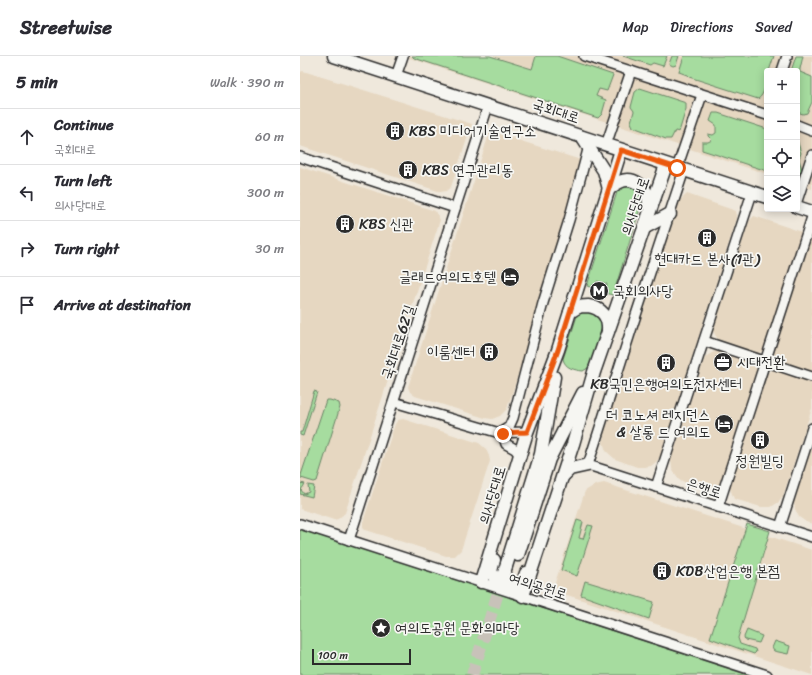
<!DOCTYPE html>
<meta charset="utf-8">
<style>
:root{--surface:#fff;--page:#f2f2f3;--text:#2b2b33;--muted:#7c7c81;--line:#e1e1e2}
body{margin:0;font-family:Sriracha,"Poor Story",sans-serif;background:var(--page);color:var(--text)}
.controls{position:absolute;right:12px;top:12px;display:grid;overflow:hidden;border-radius:4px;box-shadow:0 2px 10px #0003}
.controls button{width:36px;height:36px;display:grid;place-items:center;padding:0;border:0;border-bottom:1px solid var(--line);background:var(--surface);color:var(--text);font:20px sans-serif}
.scale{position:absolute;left:12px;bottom:10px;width:99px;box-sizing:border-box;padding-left:4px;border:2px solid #2b2b2b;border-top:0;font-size:11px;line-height:14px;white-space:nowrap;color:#2b2b2b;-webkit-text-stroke:3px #f6f6f2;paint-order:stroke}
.stop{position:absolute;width:12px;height:12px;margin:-9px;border:3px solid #ea580c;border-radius:50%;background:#fff}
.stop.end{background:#ea580c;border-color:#fff;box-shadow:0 1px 4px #0008}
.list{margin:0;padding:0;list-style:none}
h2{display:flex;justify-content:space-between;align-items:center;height:52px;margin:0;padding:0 16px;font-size:17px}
h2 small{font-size:13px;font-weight:400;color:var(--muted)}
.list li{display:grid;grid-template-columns:26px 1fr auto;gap:12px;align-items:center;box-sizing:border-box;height:56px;padding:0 16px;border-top:1px solid var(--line)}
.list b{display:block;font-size:15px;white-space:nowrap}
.list p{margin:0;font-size:13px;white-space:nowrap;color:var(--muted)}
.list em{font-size:13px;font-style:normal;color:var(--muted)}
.icon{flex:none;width:22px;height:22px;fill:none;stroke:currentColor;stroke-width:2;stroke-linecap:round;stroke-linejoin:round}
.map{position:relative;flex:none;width:512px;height:619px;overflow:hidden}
header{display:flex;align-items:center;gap:24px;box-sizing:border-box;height:56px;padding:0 20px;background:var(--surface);border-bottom:1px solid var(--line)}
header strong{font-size:19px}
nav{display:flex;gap:22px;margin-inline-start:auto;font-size:14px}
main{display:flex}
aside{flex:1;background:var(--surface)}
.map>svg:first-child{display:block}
.built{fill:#e6d7c1}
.green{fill:#a6dc9f;stroke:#688465}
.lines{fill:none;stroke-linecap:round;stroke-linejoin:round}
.major-tunnel{stroke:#c8c2b9;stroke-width:12;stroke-dasharray:12 6;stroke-linecap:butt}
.minor-casing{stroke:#2b2b2b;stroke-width:12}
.major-casing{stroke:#2b2b2b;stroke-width:15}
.minor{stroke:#f6f6f2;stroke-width:9}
.major{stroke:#f6f6f2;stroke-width:12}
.route{stroke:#ea580c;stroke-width:5}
.labels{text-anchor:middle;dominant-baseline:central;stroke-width:3.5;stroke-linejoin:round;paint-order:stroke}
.street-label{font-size:15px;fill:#2b2b2b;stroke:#f6f6f2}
.poi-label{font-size:15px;fill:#2b2b2b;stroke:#f6f6f2;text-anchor:start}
</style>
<header>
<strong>Streetwise</strong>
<nav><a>Map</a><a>Directions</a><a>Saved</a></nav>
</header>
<main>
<aside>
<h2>5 min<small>Walk · 390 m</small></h2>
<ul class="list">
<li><svg class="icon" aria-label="ahead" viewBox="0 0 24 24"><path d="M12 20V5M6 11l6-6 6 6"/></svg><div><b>Continue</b><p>국회대로</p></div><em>60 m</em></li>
<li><svg class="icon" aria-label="left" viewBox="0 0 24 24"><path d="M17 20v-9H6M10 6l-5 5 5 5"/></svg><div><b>Turn left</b><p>의사당대로</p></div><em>300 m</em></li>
<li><svg class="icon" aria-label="right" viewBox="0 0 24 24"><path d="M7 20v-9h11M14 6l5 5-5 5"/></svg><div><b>Turn right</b></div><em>30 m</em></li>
<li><svg class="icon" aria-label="arrive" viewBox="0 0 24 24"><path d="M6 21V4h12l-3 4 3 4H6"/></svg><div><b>Arrive at destination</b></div></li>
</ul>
</aside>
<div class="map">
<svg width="512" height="619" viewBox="0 0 512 619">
<rect width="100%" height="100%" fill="#efe8dc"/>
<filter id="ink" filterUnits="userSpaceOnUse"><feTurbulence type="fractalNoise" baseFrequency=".025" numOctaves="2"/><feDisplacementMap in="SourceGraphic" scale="8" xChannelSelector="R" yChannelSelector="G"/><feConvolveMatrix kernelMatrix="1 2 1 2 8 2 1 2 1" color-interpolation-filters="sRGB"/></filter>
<g filter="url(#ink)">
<!-- built -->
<g class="built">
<path d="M103,0H512V133L497,128V15H467V118Z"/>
<path d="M3,15L172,68L151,131L146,135L141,136L0,90V16Z"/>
<path d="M190,75L284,105L252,215L207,353L200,360L192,363L185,362L115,340L110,336L108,331Z"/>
<path d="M0,111L135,155L138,160L140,164L45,457L38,463L34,464L0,453Z"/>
<path d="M387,138L436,155L437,162L360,401L356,406L351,410L344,411H337L315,403L306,395L303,386L304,377L378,148L381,143Z"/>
<path d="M454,160L502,176L503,177L465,294L455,299L420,287L413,275L449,165Z"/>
<path d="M510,179H512V317L477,306L472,295Z"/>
<path d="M417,294L452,306L458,316L421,428L408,434L384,426L379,423L372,413L371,404L405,301Z"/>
<path d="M475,313L510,325L512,329V352L483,440L479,446L471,451H461L434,443L429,430L465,318Z"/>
<path d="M103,363L179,387L186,393L189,400L190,405L161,494L155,500H146L66,474L63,471V466L95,368L98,364Z"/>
<path d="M512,391V468L506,466L499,461L495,453L494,447Z"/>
<path d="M304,427L512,494V619L261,537L257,533L255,527L285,435L295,429Z"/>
</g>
<!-- green -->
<g class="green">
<path d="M112,0H190L232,13L236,0H257L313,19L307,35L299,33L296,40L306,44L302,58L298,62L114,2Z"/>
<path d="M323,0H367L363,10L353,7L350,9Z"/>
<path d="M372,0H379L376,9L373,10L369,8Z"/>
<path d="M384,0H474L469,15H467C467,23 465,39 458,43L389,21L387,19L379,16Z"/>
<path d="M496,0H503L500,13V16L512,21V46L507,57L503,58L497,56V15H491Z"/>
<path d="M340,32L386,47V53L379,76L375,75L371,83H366L333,71L331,66L334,55L331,51L335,36Z"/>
<path d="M413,57H418L467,73V115L402,94V86H408L412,84L408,80V78L413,79L416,77V69L410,65Z"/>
<path d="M497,83L501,97L499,103L502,114L497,120Z"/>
<path d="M326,128L340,133L343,143L313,239L304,237L307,228L297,225L295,233L287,230L318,133Z"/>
<path d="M281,254L301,259L304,272L290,308L288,312L283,315C274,314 265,312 263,303L277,260Z"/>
<path d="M14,335L17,336L3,380L0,379V376H2Z"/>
<path d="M26,344H30L39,347L40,351L17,425L14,426L1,422V419Z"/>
<path d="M0,427L5,428L1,434L4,438L9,436L8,429L14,430L12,441L0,438Z"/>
<path d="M277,464L283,466L279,482L283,483L288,469L293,470L277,520L261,514Z"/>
<path d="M447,468L470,475L438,582L440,588L455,593L456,596L454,598L410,582Z"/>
<path d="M0,473L448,619H0Z"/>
<path d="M285,525L354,546L349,563L281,539Z"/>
<path d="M447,574L462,580L459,587L445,584L444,581Z"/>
<path d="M475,585L490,590L488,598L474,595L472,592Z"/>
</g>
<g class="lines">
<!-- major-tunnel -->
<path class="major-tunnel" d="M172,619L203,521"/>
<defs>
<g id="minor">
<path d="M284,0L467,59"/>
<path d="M482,15L487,0"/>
<path d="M96,20L103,0"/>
<path d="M497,69L512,75"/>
<path d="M306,89L331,15"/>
<path d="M0,101L155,152"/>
<path d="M377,112L402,39"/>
<path d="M384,114L335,262L288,409L512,481"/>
<path d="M497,145L512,99"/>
<path d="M404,285L512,321"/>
<path d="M94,346L203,378C211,375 219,377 227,376"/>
<path d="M200,377L209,371L213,362L243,247L269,164L289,90"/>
<path d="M203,378L206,388L215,393L221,400"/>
<path d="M356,431L452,137"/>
<path d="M418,451L512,161"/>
<path d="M0,468L467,619"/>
<path d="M480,471L512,372"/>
<path d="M49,484L188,50"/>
</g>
<g id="major">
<path d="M34,0L467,141"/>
<path d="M282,81L304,115L309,133"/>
<path d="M309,133C319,125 328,120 339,128C342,131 346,134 347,138C349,142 349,149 350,153"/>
<path d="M497,151L512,156"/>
<path d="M344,172L370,158"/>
<path d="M270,256C273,254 276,252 279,251C281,250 285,250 288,250C302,252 309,261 308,275"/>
<path d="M263,420L270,413L288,409"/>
<path d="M218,499L249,403L283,337"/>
<path d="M194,504L191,515L195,523L205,527L220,529L223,526L226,517"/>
<path d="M203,520L241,398L254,321"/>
<path d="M181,526L227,376L258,294L321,94"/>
<path d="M223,540L273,388L294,316L366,109"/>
</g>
</defs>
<!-- minor casing -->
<use href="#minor" class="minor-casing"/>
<!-- major casing -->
<use href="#major" class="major-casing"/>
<!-- minor -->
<use href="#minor" class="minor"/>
<!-- major -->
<use href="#major" class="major"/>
</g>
</g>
<g class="lines" filter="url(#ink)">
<!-- route -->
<path class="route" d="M203,378C211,375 218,377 227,376L258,294L321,94L377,112"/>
</g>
<!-- icons -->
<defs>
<symbol id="building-disc" viewBox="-11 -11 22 22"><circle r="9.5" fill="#2b2b2b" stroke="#f6f6f2"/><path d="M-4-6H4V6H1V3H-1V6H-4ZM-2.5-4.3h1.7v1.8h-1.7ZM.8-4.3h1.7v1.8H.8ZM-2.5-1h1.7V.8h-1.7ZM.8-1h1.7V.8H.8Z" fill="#fff"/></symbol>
<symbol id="hotel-disc" viewBox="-11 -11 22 22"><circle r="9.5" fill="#2b2b2b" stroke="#f6f6f2"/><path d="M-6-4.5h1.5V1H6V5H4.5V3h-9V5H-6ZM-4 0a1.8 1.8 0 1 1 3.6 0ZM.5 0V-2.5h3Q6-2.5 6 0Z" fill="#fff"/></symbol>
<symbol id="metro-disc" viewBox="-11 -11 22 22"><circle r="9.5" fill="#2b2b2b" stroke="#f6f6f2"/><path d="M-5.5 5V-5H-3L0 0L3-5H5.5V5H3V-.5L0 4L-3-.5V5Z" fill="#fff"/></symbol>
<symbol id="office-disc" viewBox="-11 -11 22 22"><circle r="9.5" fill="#2b2b2b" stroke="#f6f6f2"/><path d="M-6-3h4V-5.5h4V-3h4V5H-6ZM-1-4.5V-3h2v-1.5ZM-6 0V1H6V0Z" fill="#fff"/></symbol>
<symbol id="sight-disc" viewBox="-11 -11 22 22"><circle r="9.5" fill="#2b2b2b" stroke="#f6f6f2"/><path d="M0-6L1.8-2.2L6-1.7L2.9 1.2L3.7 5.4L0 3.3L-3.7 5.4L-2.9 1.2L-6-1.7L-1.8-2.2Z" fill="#fff"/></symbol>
</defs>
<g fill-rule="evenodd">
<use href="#building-disc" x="84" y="64" width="22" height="22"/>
<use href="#building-disc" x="97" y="103" width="22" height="22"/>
<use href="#building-disc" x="34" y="157" width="22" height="22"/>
<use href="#building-disc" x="396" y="171" width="22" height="22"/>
<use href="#hotel-disc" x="199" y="210" width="22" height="22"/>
<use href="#metro-disc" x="288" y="224" width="22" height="22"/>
<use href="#building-disc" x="178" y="285" width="22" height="22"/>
<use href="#office-disc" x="412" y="295" width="22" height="22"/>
<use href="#building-disc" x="355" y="296" width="22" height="22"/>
<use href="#hotel-disc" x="413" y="357" width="22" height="22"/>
<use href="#building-disc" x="449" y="373" width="22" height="22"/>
<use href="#building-disc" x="351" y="504" width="22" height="22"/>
<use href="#sight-disc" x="70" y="561" width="22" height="22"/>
</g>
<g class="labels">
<!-- street labels -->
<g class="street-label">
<text transform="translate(256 55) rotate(18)">국회대로</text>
<text transform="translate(335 150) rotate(-71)">의사당대로</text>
<text transform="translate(98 286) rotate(-72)">국회대로62길</text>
<text transform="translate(404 432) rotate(18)">은행로</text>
<text transform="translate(192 439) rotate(-73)">의사당대로</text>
<text transform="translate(238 530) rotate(18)">여의공원로</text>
</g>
<!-- poi labels -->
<g class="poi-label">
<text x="109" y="75">KBS 미디어기술연구소</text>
<text x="122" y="114">KBS 연구관리동</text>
<text x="59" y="168">KBS 신관</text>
<text x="407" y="203" text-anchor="middle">현대카드 본사(1관)</text>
<text x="196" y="221" text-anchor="end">글래드여의도호텔</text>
<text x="313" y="235">국회의사당</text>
<text x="175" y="296" text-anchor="end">이룸센터</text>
<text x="437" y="306">시대전환</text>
<text x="366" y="328" text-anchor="middle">KB국민은행여의도전자센터</text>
<text x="410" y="359" text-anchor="end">더 코노셔 레지던스<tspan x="410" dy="17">&amp; 살롱 드 여의도</tspan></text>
<text x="460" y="405" text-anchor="middle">정원빌딩</text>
<text x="376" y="515">KDB산업은행 본점</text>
<text x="95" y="572">여의도공원 문화의마당</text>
</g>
</g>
</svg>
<div class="controls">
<button>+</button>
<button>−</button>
<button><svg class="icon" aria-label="locate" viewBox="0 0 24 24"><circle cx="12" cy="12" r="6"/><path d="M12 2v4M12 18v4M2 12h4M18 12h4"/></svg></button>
<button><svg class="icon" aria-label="layers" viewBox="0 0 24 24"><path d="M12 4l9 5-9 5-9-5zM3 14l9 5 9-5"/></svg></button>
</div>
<div class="scale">100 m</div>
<div class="stop" style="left:377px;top:112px"></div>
<div class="stop end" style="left:203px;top:378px"></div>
</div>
</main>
